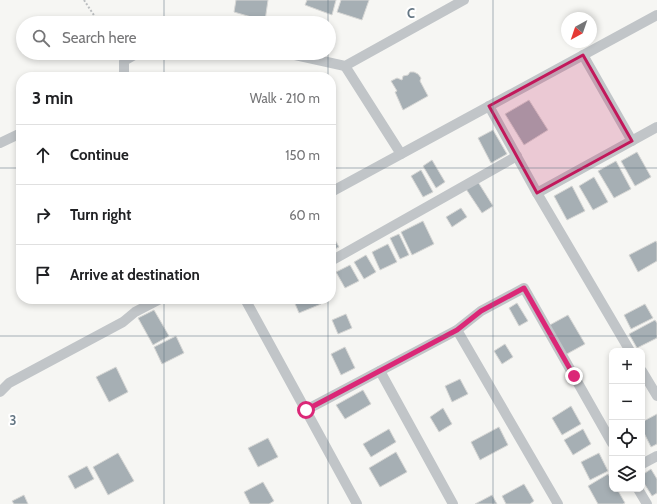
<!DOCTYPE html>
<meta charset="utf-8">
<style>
:root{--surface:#fff;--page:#f2f2f2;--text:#202124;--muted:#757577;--line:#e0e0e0}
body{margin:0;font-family:Cabin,sans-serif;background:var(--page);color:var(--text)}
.controls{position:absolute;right:12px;bottom:12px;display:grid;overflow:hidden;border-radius:8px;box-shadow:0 2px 6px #0003}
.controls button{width:36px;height:36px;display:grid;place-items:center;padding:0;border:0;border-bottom:1px solid var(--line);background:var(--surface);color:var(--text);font:20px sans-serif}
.compass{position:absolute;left:561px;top:12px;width:36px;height:36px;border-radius:50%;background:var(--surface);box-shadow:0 2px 6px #0003;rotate:220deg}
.stop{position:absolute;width:12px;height:12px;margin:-9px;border:3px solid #db2777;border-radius:50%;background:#fff}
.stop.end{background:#db2777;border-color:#fff;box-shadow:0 1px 4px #0008}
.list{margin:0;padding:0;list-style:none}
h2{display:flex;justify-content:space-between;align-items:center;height:52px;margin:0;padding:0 16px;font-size:17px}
h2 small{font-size:13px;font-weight:400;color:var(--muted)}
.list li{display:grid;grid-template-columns:26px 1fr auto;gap:12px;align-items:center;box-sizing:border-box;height:60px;padding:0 16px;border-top:1px solid var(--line)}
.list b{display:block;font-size:15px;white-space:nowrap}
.list em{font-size:13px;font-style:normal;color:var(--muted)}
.icon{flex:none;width:22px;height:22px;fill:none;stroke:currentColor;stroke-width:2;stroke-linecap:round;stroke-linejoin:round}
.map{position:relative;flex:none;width:657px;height:504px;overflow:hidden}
.search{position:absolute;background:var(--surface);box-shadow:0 2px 6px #0003;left:16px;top:16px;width:320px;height:44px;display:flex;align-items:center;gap:10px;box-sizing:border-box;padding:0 14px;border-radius:22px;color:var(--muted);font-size:15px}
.panel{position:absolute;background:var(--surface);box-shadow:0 2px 6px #0003;left:16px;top:72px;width:320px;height:232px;border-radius:16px}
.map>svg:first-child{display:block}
.building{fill:#a6afb4;stroke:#d7d7d5}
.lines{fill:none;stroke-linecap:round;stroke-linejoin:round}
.path{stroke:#bbbec0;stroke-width:2;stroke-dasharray:2 2;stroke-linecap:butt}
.minor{stroke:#c1c5c8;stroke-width:10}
.route{stroke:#db2777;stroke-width:5}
.marked{fill:#c2185b;fill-opacity:0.2;stroke:#c2185b;stroke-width:3;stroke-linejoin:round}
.grid{fill:none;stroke:#657784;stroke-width:1;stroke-opacity:0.55}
.grid-label{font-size:13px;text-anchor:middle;font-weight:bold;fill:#657784;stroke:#fff;stroke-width:4;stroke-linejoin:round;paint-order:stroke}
</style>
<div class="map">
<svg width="657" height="504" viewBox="0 0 657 504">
<rect width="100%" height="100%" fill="#f6f6f3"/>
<!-- building -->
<g class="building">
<path d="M236,0H268L265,21L234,12Z"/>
<path d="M307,0H336L332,15L305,5Z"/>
<path d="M341,0H369L362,20L337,12Z"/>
<path d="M410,72H414L418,74L421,78L420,81L428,96L403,110L395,92L397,91L391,81L397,78L402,80L403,76L408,75Z"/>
<path d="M529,100L548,130L524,145L505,114Z"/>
<path d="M493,130L507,154L491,163L478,138Z"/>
<path d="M637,152L651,177L635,186L621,161Z"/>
<path d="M432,160L445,182L436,188L423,166Z"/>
<path d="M616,161L631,189L614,198L598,171Z"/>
<path d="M421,170L433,192L423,197L411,176Z"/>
<path d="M594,177L608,202L593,210L579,186Z"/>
<path d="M478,182L493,206L482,213L466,189Z"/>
<path d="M572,186L585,211L567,220L554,196Z"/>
<path d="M461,208L467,217L452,227L446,217Z"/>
<path d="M423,221L434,244L412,255L401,232Z"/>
<path d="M331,233L339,247L331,251Z"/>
<path d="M399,234L409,255L400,259L390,238Z"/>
<path d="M656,241L657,243V261L638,272L629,255Z"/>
<path d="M388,244L397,262L380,270L372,252Z"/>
<path d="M366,255L376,272L364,279L354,262Z"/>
<path d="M350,265L359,281L345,288L336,272Z"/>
<path d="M293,299H319L321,304L299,313Z"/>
<path d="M517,303L528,321L519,326L509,308Z"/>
<path d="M645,304L653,318L631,329L624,315Z"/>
<path d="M154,310L169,336L153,345L138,318Z"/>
<path d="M346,314L352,328L338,334L332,320Z"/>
<path d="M568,315L585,344L565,355L548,326Z"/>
<path d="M655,320L657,323V338L637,348L629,334Z"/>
<path d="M176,336L184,353L162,364L154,347Z"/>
<path d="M505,344L513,357L502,364L494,351Z"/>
<path d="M345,347L355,368L341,375L331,354Z"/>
<path d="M116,367L128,392L109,402L96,377Z"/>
<path d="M460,379L468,394L452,402L445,386Z"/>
<path d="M363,390L371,404L345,419L336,405Z"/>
<path d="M571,406L581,424L562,435L552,418Z"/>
<path d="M443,408L452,424L439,432L430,417Z"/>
<path d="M657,414V444L651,447L642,429V422Z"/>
<path d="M499,427L508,445L480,460L471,442Z"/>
<path d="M389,429L396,442L371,457L363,444Z"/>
<path d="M583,429L591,444L573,455L564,440Z"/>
<path d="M268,438L278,457L258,467L248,448Z"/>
<path d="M396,452L407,472L380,487L369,468Z"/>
<path d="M118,453L134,481L108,495L93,467Z"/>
<path d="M599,453L608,471L590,480L581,462Z"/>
<path d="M87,466L94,479L75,489L68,476Z"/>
<path d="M651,469L657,479V493L652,496L642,480V475Z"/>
<path d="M608,474L612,481V489H617L625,503L623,504H598L588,486Z"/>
<path d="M263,482L274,501L269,504H250L244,492Z"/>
<path d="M524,484L534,501L530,504H506L502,496Z"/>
<path d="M24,495L28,504H14L12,501Z"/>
<path d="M492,495L497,504H475Z"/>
</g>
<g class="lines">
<!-- path -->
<path class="path" d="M84,0L99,23"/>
<!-- minor -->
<g class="minor">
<path d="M286,53L345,66L464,0"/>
<path d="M583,55L632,141"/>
<path d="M345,66L401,154"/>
<path d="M124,77V61L138,53"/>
<path d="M489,106L537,193L630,351"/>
<path d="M0,143L21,133"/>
<path d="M331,192L657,15"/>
<path d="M537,193L657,127"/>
<path d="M331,261L517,156"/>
<path d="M245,299L357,504"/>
<path d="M457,330L558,504"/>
<path d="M380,371L453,504"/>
<path d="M642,371L657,396"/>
<path d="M0,392L9,383L123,322L135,312L160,299"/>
<path d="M306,410L457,330L481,311L524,288L612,443"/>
<path d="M642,464L657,456"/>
<path d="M638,489L647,504"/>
</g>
</g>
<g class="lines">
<!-- route -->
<path class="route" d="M306,410L457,330L481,311L524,288L574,376"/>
</g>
<!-- marked area -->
<path class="marked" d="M583,55L632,141L537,193L489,106Z"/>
<!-- grid -->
<path class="grid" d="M164,0V23M328,0V23M493,0V504M164,53V77M328,53V77M0,168H21M331,168H657M164,299V504M328,299V504M0,336H657"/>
<g class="grid-label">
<text x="411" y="18">C</text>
<text x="13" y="425">3</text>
</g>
</svg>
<div class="controls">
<button>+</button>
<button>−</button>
<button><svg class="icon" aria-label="locate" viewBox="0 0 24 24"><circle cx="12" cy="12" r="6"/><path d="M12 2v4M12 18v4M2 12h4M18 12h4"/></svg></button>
<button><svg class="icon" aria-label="layers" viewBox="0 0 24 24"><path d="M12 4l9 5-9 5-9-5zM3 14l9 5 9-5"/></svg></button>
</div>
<svg class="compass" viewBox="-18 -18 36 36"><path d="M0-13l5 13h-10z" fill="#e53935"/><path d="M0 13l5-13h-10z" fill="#757577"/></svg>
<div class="stop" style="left:306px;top:410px"></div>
<div class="stop end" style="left:574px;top:376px"></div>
<div class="search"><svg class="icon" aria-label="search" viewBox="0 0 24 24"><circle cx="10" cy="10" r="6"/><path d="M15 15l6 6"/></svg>Search here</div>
<section class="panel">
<h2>3 min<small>Walk · 210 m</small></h2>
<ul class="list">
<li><svg class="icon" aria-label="ahead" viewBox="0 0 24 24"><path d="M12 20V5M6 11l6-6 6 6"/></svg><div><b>Continue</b></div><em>150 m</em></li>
<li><svg class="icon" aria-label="right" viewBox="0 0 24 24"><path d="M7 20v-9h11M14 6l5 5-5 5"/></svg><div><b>Turn right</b></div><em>60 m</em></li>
<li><svg class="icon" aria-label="arrive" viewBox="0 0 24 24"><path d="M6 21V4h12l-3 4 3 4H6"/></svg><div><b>Arrive at destination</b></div></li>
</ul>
</section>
</div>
